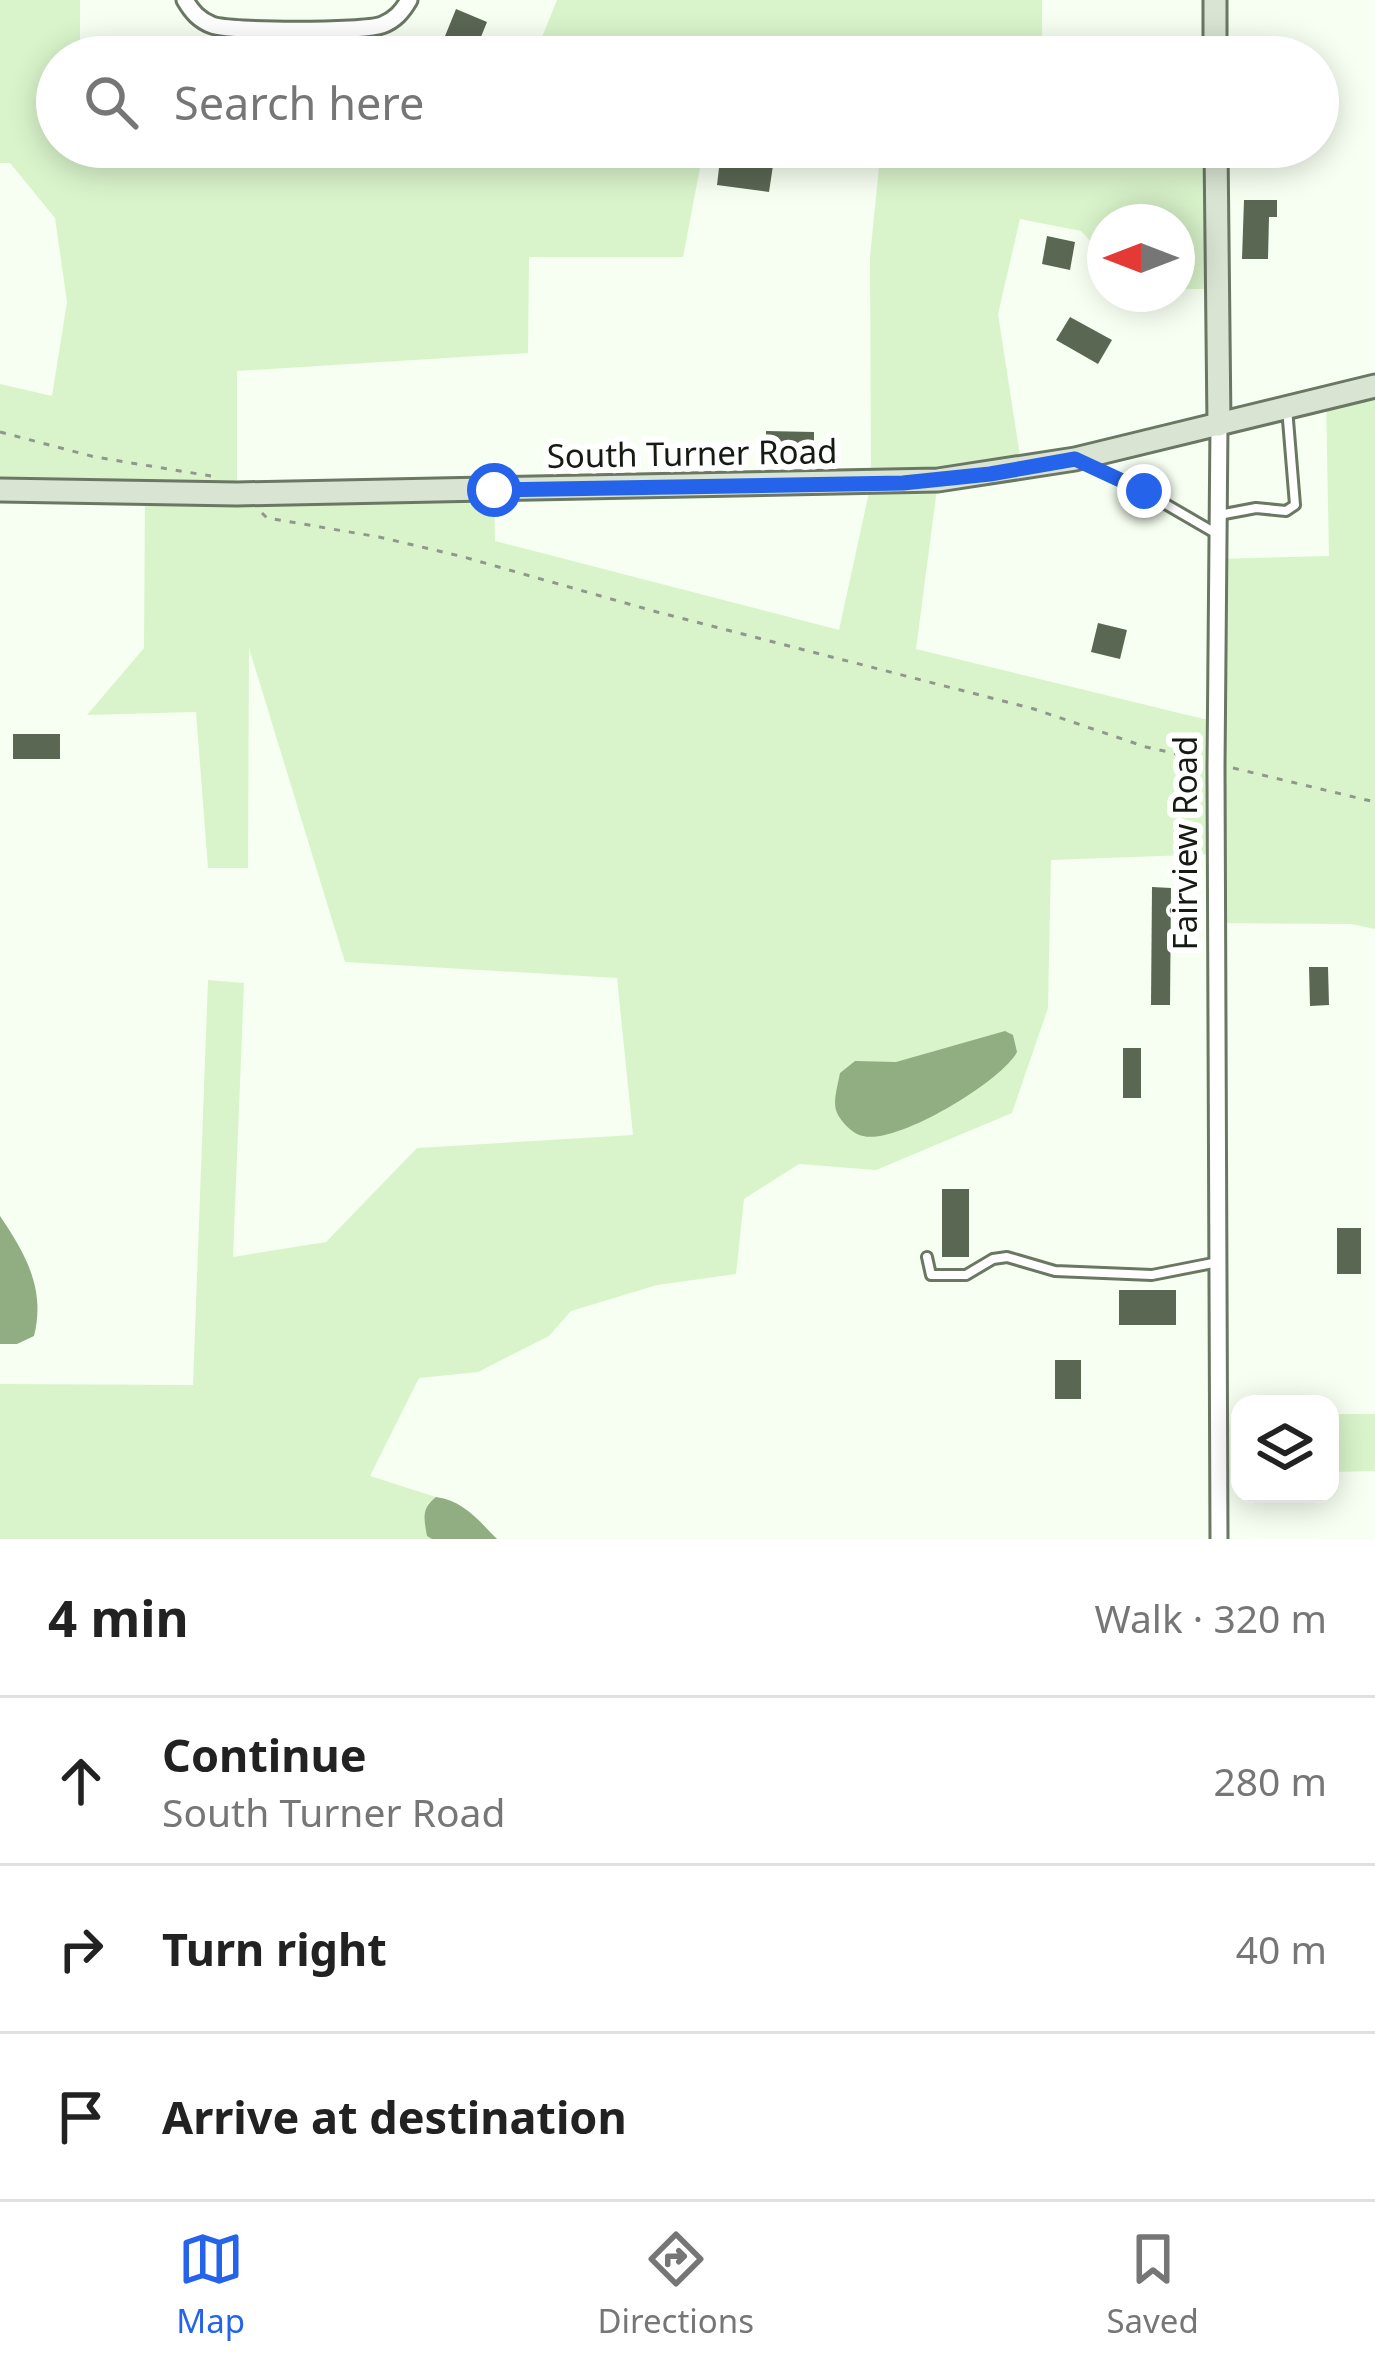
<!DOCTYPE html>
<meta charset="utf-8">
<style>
:root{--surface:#fff;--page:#f2f2f2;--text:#222;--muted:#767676;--line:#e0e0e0;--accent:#2563eb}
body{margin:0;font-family:"Noto Sans",sans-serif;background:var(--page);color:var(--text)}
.controls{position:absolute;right:36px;bottom:36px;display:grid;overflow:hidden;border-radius:24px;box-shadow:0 6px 30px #0003}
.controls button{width:108px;height:108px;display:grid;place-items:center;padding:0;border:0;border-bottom:3px solid var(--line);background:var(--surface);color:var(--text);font:60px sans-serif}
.compass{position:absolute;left:1087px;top:204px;width:108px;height:108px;border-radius:50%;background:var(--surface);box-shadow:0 6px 30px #0003;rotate:270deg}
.stop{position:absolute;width:36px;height:36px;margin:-27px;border:9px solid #2563eb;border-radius:50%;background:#fff}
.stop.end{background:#2563eb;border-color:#fff;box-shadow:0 3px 12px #0008}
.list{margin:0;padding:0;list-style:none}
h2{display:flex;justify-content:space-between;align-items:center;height:156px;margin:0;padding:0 48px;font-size:51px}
h2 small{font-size:39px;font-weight:400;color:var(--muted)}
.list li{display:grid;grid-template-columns:78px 1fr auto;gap:36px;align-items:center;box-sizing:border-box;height:168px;padding:0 48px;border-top:3px solid var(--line)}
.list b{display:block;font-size:45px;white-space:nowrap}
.list p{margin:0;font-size:39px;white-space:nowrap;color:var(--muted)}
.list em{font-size:39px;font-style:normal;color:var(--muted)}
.icon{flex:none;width:66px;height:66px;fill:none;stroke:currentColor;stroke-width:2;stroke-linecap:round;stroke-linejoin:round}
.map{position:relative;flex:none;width:1375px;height:1539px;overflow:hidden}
.search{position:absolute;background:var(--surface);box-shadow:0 6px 30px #0003;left:36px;right:36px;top:36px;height:132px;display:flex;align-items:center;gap:30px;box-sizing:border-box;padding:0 42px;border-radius:66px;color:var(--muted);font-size:45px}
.sheet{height:660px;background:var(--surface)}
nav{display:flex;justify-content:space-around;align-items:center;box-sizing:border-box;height:168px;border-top:3px solid var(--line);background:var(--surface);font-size:33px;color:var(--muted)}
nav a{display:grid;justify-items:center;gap:6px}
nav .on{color:var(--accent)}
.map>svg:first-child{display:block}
.green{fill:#d9f4cb}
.water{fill:#91ad82}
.building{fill:#5a6753}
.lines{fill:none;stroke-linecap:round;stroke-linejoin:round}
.lane-casing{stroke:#6a7763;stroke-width:14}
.street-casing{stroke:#6a7763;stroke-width:21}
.secondary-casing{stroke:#6a7763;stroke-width:27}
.path{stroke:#90978c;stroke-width:3;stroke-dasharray:6 9;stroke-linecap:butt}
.lane{stroke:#fff;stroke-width:8}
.street{stroke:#fff;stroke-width:15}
.secondary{stroke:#d9e4d2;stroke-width:21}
.route{stroke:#2563eb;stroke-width:15}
.labels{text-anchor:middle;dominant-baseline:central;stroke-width:12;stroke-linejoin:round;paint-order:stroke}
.street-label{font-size:33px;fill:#151a12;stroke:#fff}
</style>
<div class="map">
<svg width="1375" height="1539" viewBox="0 0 1375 1539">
<rect width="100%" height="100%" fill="#f6fff1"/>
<!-- green -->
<g class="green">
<path d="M0,0H80V57H57V147H704L683,257H529L528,353L237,371V493L494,489L495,541L839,630L871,483L870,257L881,147H1078L1088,160L1216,161L1217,289H1177V222H1105V257L1081,231L1020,219L998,314L1022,469L938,481L916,649L1216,722L1217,559L1329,556L1326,399L1375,386V929L1351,924L1219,923L1217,854L1051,860L1048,1008L1012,1113L876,1170L799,1164L744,1199L736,1274L657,1285L571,1311L549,1336L478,1372L419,1378L370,1476L436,1497L427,1504V1535L432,1539H0V1384L193,1385L208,980L244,983L233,1257L326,1242L417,1148L633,1135L617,978L345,962L249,648L248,868H208L196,712L87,715L144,648L145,494L0,490V384L52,396L67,302L55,218L10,163H0Z"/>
<path d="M557,0H1042V57H891L892,38L805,57H534Z"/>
<path d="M1330,1414H1375V1471L1330,1472Z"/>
</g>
<!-- water -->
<g class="water">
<path d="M1005,1031L1013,1035L1017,1052C1002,1081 897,1145 863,1136C852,1134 839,1120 836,1110C833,1100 838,1084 840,1073L855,1061L896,1062Z"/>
<path d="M0,1216C25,1253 46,1289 34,1336L17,1344H0Z"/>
<path d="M436,1497C464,1501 478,1520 497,1539H432L427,1536C424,1519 421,1508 436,1497Z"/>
</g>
<!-- building -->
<g class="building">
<path d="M456,9L487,22L474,54L443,41Z"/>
<path d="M721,151L774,159L769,192L717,185Z"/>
<path d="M1244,200H1277V217H1269L1268,259H1242Z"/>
<path d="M1047,236L1075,242L1070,270L1042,264Z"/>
<path d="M1070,317L1112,340L1098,364L1056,340Z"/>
<path d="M766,431L814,432V450H766Z"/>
<path d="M1098,623L1127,630L1120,659L1091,652Z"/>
<rect x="13" y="734" width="47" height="25"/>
<path d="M1152,887L1171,888L1170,1005H1151Z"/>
<path d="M1309,967H1328L1329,1005L1310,1006Z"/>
<rect x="1123" y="1048" width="18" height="50"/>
<rect x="942" y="1189" width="27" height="68"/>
<rect x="1337" y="1228" width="24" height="46"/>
<rect x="1119" y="1290" width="57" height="35"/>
<rect x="1055" y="1360" width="26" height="39"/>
</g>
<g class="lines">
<defs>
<g id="lane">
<path d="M1082,462L1143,491L1217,534"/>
<path d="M1219,515L1256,508L1286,511L1295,505L1287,408"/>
<path d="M927,1257L931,1275H966L993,1259L1007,1257L1055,1271L1152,1275L1218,1262"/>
</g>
<g id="street">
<path d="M185,0C192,12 199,20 212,25C230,32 363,32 382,25C395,20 402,12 409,0"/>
<path d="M1219,425L1216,768L1219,1539"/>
</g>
<g id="secondary">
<path d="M1215,0V57"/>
<path d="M1216,147L1219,425"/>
<path d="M0,490L237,494L938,480L1075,459L1375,386"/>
</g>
</defs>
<!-- lane casing -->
<use href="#lane" class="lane-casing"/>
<!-- street casing -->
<use href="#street" class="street-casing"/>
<!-- secondary casing -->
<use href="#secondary" class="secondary-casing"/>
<!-- path -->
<g class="path">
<path d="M0,432L95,457L211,476"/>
<path d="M262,513L267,518L379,537L460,556L657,612L1034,709L1146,747L1200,759"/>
<path d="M1233,768L1375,802"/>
</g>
<!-- lane -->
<use href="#lane" class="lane"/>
<!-- street -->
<use href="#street" class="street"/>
<!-- secondary -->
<use href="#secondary" class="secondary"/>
</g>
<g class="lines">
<!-- route -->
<path class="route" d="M494,490L903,483L990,474L1075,459L1144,491"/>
</g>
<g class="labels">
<!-- street labels -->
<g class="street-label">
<text transform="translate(692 453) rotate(-1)">South Turner Road</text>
<text transform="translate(1184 843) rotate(-90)">Fairview Road</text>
</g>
</g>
</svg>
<div class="controls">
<button><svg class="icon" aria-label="layers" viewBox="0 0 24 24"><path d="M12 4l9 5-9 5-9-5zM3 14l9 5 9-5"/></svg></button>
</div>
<svg class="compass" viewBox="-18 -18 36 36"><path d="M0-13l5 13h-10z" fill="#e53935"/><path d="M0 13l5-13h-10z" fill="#767676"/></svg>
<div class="stop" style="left:494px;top:490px"></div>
<div class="stop end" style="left:1144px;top:491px"></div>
<div class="search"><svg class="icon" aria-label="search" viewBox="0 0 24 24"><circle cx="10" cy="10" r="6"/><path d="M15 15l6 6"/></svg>Search here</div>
</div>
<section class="sheet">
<h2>4 min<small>Walk · 320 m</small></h2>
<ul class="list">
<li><svg class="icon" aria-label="ahead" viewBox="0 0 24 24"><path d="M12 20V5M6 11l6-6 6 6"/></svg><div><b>Continue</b><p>South Turner Road</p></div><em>280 m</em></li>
<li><svg class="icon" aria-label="right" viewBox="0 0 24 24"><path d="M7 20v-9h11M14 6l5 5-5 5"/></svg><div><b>Turn right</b></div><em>40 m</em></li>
<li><svg class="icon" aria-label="arrive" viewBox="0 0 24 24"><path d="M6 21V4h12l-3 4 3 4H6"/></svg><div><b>Arrive at destination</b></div></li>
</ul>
</section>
<nav>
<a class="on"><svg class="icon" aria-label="map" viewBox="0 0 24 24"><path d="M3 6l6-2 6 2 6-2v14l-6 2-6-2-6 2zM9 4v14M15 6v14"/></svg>Map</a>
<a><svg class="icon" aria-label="directions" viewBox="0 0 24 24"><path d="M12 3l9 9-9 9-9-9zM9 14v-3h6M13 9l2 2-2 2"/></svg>Directions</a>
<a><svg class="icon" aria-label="saved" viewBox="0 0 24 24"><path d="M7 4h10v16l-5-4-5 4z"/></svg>Saved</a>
</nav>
